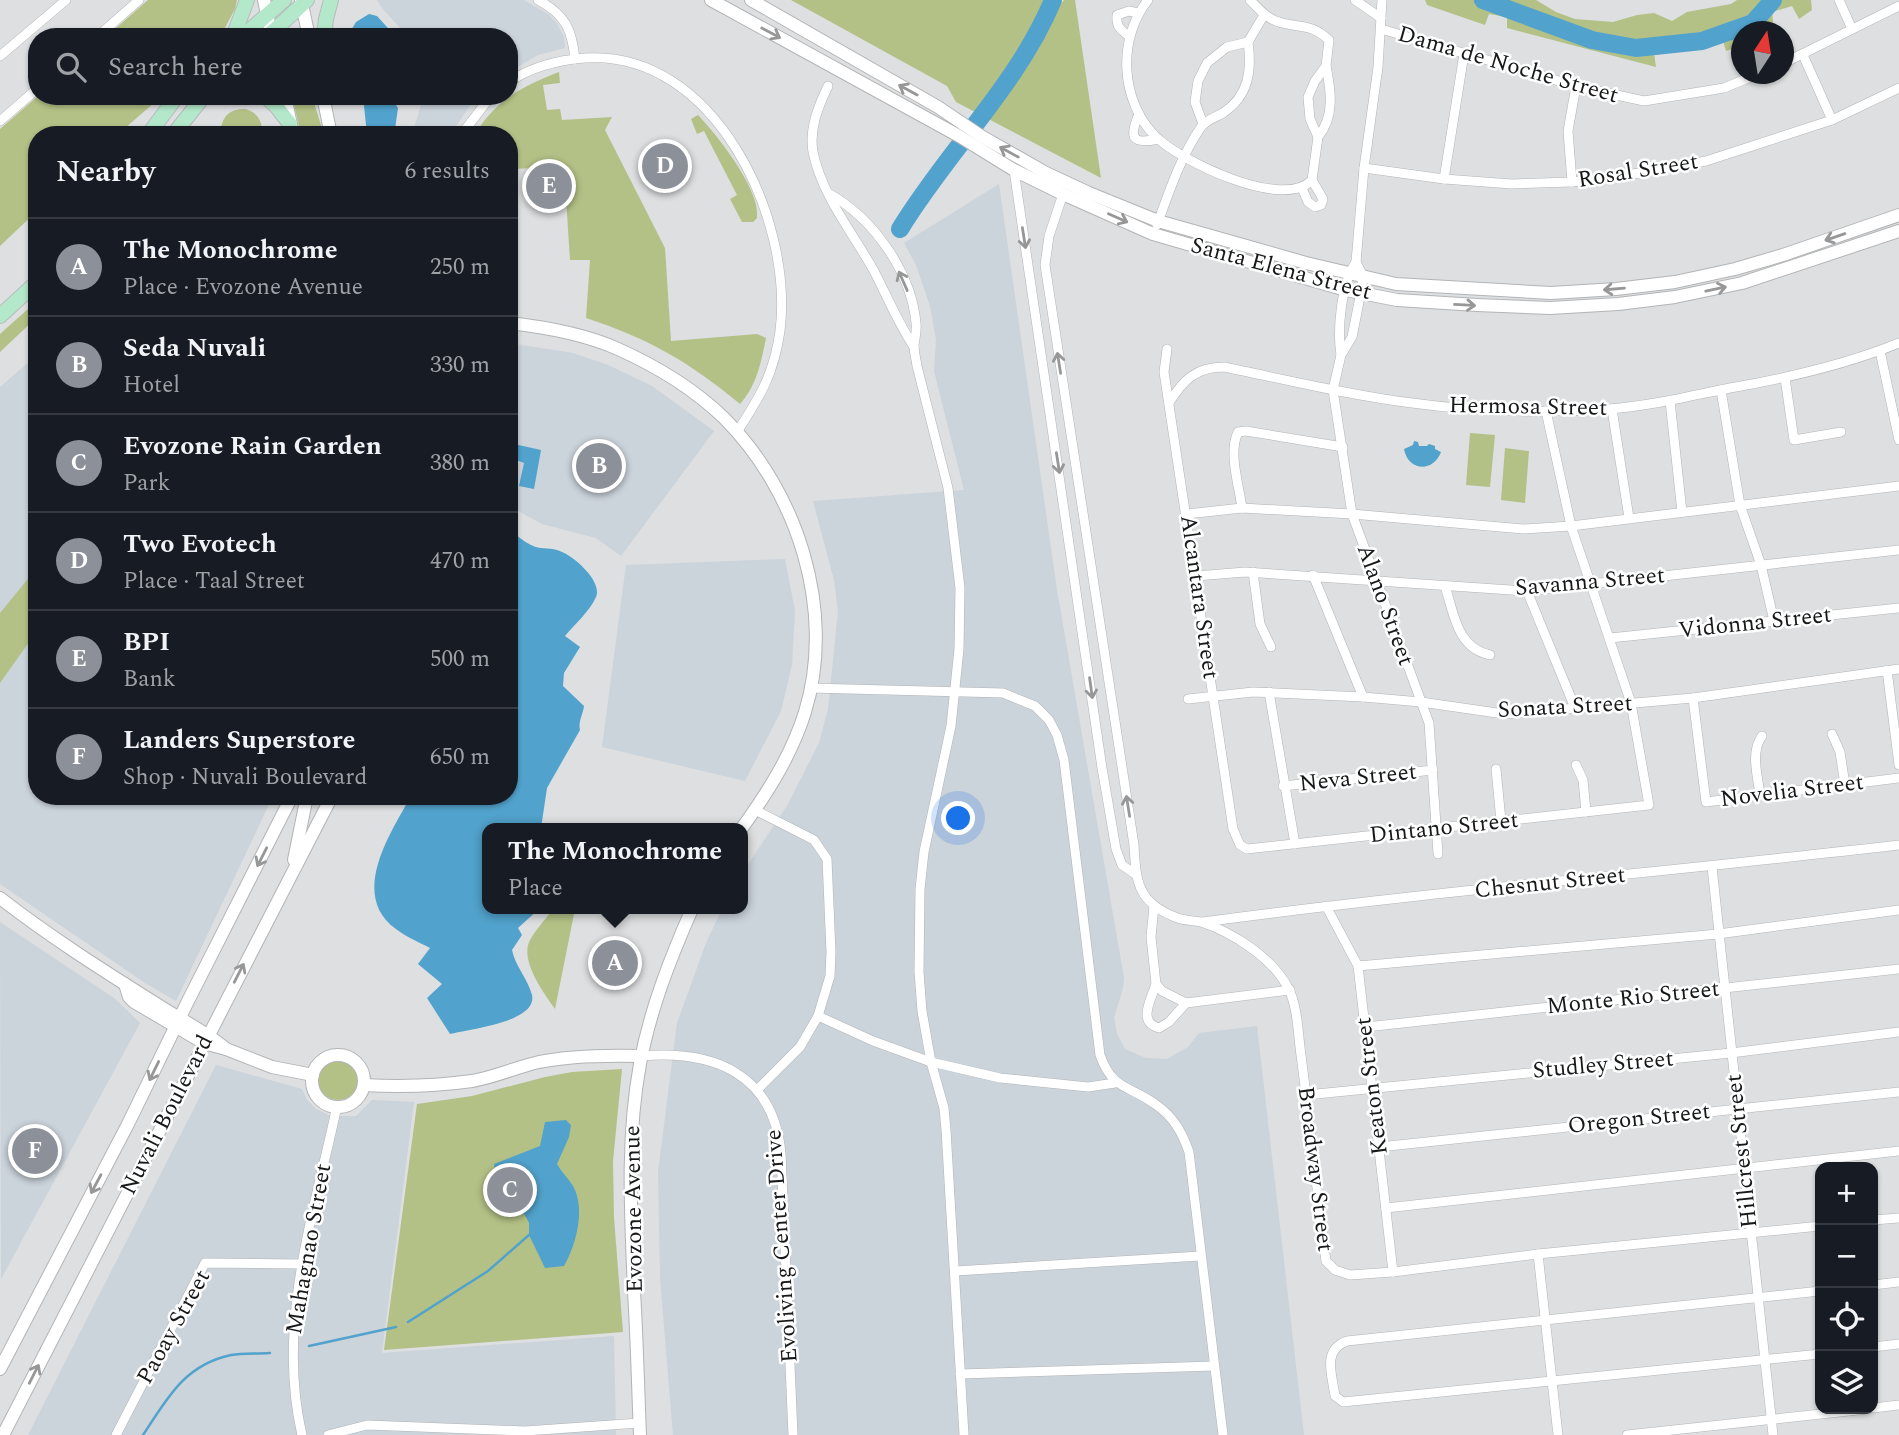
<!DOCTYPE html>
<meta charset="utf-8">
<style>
:root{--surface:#171b24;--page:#20242c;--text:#f1f3f6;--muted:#9ea1a6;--line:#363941;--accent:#8c9099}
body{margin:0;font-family:Spectral,serif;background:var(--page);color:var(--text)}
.controls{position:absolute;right:21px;bottom:21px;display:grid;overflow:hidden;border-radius:14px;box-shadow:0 2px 5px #0004}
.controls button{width:63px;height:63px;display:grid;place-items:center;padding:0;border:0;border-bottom:2px solid var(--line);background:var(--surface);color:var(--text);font:35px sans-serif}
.compass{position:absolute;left:1731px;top:21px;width:63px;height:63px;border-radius:50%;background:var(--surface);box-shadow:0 2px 5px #0004;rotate:12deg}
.you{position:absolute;left:959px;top:819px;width:24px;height:24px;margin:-18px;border:5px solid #fff;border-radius:50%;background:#1a73e8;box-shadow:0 0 0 10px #1a73e833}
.badge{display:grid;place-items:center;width:46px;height:46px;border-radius:50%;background:var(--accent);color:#fff;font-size:23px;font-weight:700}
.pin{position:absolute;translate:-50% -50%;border:4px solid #fff;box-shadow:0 2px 7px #0006}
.popup{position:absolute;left:482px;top:823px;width:266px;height:91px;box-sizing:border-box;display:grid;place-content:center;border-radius:14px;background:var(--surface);filter:drop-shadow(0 2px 5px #0005);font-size:23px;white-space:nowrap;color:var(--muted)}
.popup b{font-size:26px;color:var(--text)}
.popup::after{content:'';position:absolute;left:50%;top:100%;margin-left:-14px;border:14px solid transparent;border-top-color:var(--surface)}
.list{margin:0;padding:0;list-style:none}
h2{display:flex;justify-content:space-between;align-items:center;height:91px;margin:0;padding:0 28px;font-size:30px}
h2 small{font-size:23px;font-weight:400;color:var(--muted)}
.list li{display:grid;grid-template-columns:46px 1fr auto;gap:21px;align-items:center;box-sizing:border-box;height:98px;padding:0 28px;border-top:2px solid var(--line)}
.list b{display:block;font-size:26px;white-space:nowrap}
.list p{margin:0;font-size:23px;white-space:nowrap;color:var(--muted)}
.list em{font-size:23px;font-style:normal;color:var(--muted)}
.icon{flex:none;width:38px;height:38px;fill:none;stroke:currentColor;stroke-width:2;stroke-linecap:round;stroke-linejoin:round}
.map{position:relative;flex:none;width:1899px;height:1435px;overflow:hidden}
.search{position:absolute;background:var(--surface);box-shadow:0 2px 5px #0004;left:28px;top:28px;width:490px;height:77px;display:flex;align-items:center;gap:18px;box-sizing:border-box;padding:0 24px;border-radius:28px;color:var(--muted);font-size:26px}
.panel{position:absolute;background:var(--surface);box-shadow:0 2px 5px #0004;left:28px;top:126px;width:490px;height:679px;border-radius:28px}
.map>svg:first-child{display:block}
.built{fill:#cbd3db}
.green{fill:#b3c186}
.water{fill:#51a2cc}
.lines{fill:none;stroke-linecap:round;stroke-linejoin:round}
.stream{stroke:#51a2cc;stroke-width:2.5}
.river{stroke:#51a2cc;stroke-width:18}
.street-casing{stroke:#b2b4b6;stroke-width:10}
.secondary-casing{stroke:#b2b4b6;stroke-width:14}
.primary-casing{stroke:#b9baba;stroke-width:16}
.street{stroke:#fff;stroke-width:9}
.secondary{stroke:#fff;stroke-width:12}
.primary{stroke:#b3e8ca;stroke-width:14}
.oneway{stroke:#979798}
.labels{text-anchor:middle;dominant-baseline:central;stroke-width:5;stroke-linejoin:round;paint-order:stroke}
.street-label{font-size:23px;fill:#171819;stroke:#fff}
</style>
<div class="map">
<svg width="1899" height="1435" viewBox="0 0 1899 1435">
<rect width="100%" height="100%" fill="#dddfe1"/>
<!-- built -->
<g class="built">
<path d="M377,0H524L548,14L556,22L564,37L565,48L538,55L509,72V37H408L382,8Z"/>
<path d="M405,96H480L471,104L450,135H412L421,105L402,101Z"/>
<path d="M999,184L1057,590L1124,978L1123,988L1114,1018L1117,1034L1125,1049L1146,1058L1167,1059L1188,1047L1199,1033L1257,1026L1304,1435H673L660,1278L658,1172L677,1023L706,943L722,909H743V872L788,804L819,743L828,709L838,612L834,580L813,501L964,490L934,371L936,340L930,306L916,265L904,243Z"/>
<path d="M509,343L573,353L608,365L652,386L714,431L621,556L596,538L542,524L520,512L509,501Z"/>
<path d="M37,355V796H273L176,1001L145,983L0,884V387Z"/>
<path d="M785,559L795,611L792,665L781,711L745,781L602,747L626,565Z"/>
<path d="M0,922L114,998L140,1023L1,1279Z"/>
<path d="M216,1065L302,1089L307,1100L316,1109L331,1116H356L372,1100L414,1102L382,1353L614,1336L616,1435H28Z"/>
</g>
<!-- green -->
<g class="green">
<path d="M148,0H237L235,9L220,37H106Z"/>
<path d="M791,0H1053L1042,28L1064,0H1075L1101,178L956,102L947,86Z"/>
<path d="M1425,0H1536L1556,12L1575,19L1613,22L1637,15L1654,13L1672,21L1687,12L1731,4L1737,0H1811L1812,10L1799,19L1792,6L1772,12L1774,30L1742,32L1741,46L1726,51L1723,41L1654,53L1656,67L1507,28V17L1489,14L1485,25L1427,5Z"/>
<path d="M559,72L560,83L543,85L547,110L560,109L562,120L612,117L605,130L665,248L671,341L757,334L766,338C761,362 757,385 740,404C689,362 650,339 586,318L590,260H570L564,167L509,169V135H474C497,100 520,87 559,72Z"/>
<path d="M38,96H162L117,135H37V211L0,246V129Z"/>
<path d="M292,96H312L324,135H301Z"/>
<path d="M246,109C258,113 263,122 262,135H221C220,118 229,108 246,109Z"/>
<path d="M698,115C717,135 761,190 757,218L753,222H742L730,199L737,195L704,131L697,134L691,119Z"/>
<path d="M37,301V317L0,352V334Z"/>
<path d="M1470,433L1495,435L1490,487L1466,485Z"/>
<path d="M1505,448L1529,451L1525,503L1501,500Z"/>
<path d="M37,568V631L0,683V613Z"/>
<path d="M553,909H575L555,1009C544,993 519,960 530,940C536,929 546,919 553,909Z"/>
<circle cx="338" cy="1080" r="20"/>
<path d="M622,1069L613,1161L614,1218L623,1332L384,1350L417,1104L472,1096L545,1077L572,1072Z"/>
</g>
<!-- water -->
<g class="water">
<path d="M369,14L377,16L396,37H347L356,22Z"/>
<path d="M363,96H390L398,108L395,129L404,135H367Z"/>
<path d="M1414,441L1418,442L1419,446H1427L1429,444L1435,446V449L1441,452C1433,473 1408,471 1404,449L1413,445Z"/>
<path d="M514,444L541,450L534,489L519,486L524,463L511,458Z"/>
<path d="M509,528C516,535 523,541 531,545C540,550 548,547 557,550C572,554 603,581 596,597C590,611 574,625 565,636L580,647L564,673L563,686L584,706C583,714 578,722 580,730L547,788L541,828H487V909H539L518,928L522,935L512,950C515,966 528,979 532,995C538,1022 469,1029 450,1034L427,998L442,984L418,964L430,948C419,942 406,937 396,929C349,895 390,834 411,796H509Z"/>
<path d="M566,1120L571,1125L569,1137L557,1164C562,1173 569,1179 573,1186C586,1209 576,1245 564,1266L545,1268L529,1235V1223L526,1217L496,1177L494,1164L540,1146L545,1122Z"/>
</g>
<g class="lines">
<!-- stream -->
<g class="stream">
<path d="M408,1322L488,1271L529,1235"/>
<path d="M309,1346L396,1327"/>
<path d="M143,1435C167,1399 184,1365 231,1355C243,1353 257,1354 270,1353"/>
</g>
<!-- river -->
<g class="river">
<path d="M1483,0L1592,40L1636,48L1702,41L1753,23L1773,0"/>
<path d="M900,229C948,150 1017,86 1053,0"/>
</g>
<defs>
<g id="street">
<path d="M538,0C566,15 572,30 575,59"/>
<path d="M1148,0C1117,39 1120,101 1156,137C1181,161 1283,211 1312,180L1318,137L1310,119L1308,97L1315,81L1326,66L1329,40C1312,24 1302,28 1282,23C1268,20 1260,10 1250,0"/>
<path d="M1355,0L1381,18"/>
<path d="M1839,0L1852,29"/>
<path d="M1381,29L1576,86L1644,101L1724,88L1758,74"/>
<path d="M1129,36C1120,30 1116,26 1117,15L1129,11L1138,13"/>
<path d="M97,37L139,0"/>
<path d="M1248,42L1264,15"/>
<path d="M1803,55L1832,120"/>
<path d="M0,56L66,0"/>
<path d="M1784,63L1899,6"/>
<path d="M509,82C531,67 559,60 585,58C715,49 794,220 780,331C774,374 760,397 737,432"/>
<path d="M828,86C818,107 809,129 813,152C822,196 853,233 874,271C887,296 898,323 914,347"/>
<path d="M1139,114C1129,137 1131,145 1158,139"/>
<path d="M0,121L37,89"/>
<path d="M461,135L491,96"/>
<path d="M1318,137C1335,116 1331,91 1326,66"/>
<path d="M1364,168L1444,179L1512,184L1572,182L1640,173L1706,161L1832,120L1899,88"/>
<path d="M1014,170L1102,768L1116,849L1122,865L1135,874"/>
<path d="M1444,179L1464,54"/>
<path d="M1572,182L1568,131L1576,86"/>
<path d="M1302,188L1308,202L1315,207L1321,205L1323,199L1312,180"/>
<path d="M828,193C873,218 911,271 916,323C917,331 915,338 914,345C914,352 916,359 917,366L948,488L960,588L959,649L951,726L924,852L920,889L919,972L922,1011L931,1062L944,1108L946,1130L964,1435"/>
<path d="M1063,194L1049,236L1045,265L1134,845C1136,881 1137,902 1175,917C1183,921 1192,920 1201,922C1232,932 1273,958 1288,988C1298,1006 1298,1035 1301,1055C1310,1124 1317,1193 1326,1261L1335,1270L1350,1275L1393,1272L1538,1254L1820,1226"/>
<path d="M1157,225C1169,192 1181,156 1201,127C1206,120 1216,117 1223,113C1249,96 1252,70 1248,42L1227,47L1207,63L1198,81L1195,102L1203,124"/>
<path d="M1356,262L1363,276L1361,292L1352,337L1341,355L1333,390L1352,514L1429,723L1438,854"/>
<path d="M1167,349L1164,372L1233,829L1240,845L1247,849L1649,805L1631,703L1571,526L1546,411"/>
<path d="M1880,351L1899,440"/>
<path d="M1341,355C1337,330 1341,284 1356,262L1364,168L1378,67L1382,0"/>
<path d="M1785,378L1794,440L1841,432"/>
<path d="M1721,390L1740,505L1761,565L1774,621"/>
<path d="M1670,401L1682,512"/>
<path d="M1169,403C1183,380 1196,367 1224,367C1287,380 1349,395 1412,403C1477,412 1544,413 1609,409C1650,406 1690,396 1730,388C1788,378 1845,365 1899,343"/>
<path d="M1612,409L1629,518"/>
<path d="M1242,508C1239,485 1228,453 1238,432L1246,431L1343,447"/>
<path d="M1187,514L1242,508L1352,514L1523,529L1571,526L1899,486"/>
<path d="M1253,572L1260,624L1271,647"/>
<path d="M1313,575L1363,697"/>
<path d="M1196,576L1245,572L1527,591L1899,550"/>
<path d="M1445,586C1454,614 1457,648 1490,655"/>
<path d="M1527,591L1575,708"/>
<path d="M1610,638L1899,608"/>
<path d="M1887,670L1899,765"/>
<path d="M810,688L1003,693L1035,706L1049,720L1057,735L1064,760L1100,1055C1113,1091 1129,1085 1155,1104C1173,1116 1182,1132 1189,1152L1223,1435"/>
<path d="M1269,692L1295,844"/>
<path d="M1693,698L1706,802L1899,778"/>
<path d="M1188,699L1253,692L1363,697L1421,702L1504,714L1518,713L1693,698L1899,669"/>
<path d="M1832,734L1840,752L1845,785"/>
<path d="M1576,765L1583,780L1586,812"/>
<path d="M1496,769L1501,821"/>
<path d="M1283,786L1433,770"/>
<path d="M1760,795C1758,777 1750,752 1762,736"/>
<path d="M755,810L814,840L827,859L831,952L830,976L818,1016L800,1047L757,1090"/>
<path d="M1712,867L1773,1435"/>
<path d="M1154,906L1151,937L1156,984L1162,991L1186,1003L1290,990"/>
<path d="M1326,906L1358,966L1393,1272"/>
<path d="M1203,922C1434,891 1667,872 1899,845"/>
<path d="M1358,966L1718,934L1899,910"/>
<path d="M1156,984C1151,1000 1137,1022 1159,1028L1169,1022L1186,1003"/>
<path d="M818,1016L873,1041L931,1062L1000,1078L1088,1087L1115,1083"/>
<path d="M1366,1027L1899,969"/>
<path d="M642,1056C714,1050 774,1074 781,1154L793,1435"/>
<path d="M1306,1095L1731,1053L1899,1032"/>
<path d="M1379,1147L1899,1092"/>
<path d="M1386,1208L1899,1151"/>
<path d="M1873,1220L1899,1218"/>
<path d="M1538,1254L1558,1435"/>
<path d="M955,1271L1200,1256"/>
<path d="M1873,1285L1899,1282"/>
<path d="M1820,1291L1347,1341C1322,1350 1332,1374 1335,1396L1343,1402L1820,1354"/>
<path d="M1873,1347L1899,1344"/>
<path d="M960,1374L1214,1366"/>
<path d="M1873,1408L1899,1405"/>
<path d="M116,1435L205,1263L302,1264"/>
<path d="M302,1435C276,1324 314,1214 337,1106"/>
<path d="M328,1435L367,1425L525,1431L640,1423"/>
<path d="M1627,1435L1867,1409"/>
</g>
<g id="secondary">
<path d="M264,0L272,37"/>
<path d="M301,0L309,37"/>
<path d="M711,0L959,136L1014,170L1063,194L1153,234L1346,290L1397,300L1477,305L1550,308L1618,304L1675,297L1742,283L1899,231"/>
<path d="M751,0L938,107L981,136L1046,173L1089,193L1158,221L1306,263L1396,284L1551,293L1616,289L1675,282L1735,269L1783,255L1899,215"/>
<path d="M285,96L293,135"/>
<path d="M323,96L331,135"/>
<path d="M509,323C545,327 585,334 618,349C656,366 694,389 724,418C798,492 836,611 805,712C792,754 768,792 742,828"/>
<path d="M294,860L307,796"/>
<path d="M0,898C50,937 104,971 158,1005C181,1020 205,1031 226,1049"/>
<path d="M125,984L129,997L134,1002L204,1043L226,1049L272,1067L313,1075"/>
<circle cx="338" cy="1081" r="26"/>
<path d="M364,1085C400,1087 436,1086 472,1081C495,1077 517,1067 539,1062C573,1055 608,1055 642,1056"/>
<path d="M0,1369L128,1124L188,1001L292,796"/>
<path d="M3,1435L332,796"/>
<path d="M640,1435C638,1387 637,1340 634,1292C631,1215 626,1140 640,1064C650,1010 670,959 692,909"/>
</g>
<g id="primary">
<path d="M233,37L247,0"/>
<path d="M242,37L284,0"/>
<path d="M267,37L307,0"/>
<path d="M324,37L326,19L331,0"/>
<path d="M265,96L276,106L290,124"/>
<path d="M148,135L177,96"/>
<path d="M173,135L204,96"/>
<path d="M0,316L37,282"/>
</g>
</defs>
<!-- street casing -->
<use href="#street" class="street-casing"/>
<!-- secondary casing -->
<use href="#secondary" class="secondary-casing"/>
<!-- primary casing -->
<use href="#primary" class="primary-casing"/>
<!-- street -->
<use href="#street" class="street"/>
<!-- secondary -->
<use href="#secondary" class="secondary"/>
<!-- primary -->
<use href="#primary" class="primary"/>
</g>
<!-- one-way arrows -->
<defs><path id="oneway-shaft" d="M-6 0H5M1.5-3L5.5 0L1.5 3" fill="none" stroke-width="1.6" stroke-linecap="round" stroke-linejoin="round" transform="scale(1.75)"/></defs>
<g class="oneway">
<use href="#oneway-shaft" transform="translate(771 33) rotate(28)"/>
<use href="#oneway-shaft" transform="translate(908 90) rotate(-151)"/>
<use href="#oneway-shaft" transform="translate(1009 152) rotate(-151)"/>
<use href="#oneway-shaft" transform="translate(1118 218) rotate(24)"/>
<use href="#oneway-shaft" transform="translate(1835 237) rotate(161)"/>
<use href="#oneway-shaft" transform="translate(1024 238) rotate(81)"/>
<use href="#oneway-shaft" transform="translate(903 281) rotate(-114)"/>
<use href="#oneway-shaft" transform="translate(1614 289) rotate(175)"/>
<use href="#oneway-shaft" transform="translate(1716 289) rotate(-12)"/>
<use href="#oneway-shaft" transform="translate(1465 305) rotate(3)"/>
<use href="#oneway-shaft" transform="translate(1059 363) rotate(-99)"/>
<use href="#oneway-shaft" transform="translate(1058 463) rotate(81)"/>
<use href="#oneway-shaft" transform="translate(1091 688) rotate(82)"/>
<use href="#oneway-shaft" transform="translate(1128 806) rotate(-99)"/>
<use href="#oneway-shaft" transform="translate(262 857) rotate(117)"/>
<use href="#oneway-shaft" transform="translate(239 973) rotate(-63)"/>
<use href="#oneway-shaft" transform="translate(154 1071) rotate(116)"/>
<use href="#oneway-shaft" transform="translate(96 1184) rotate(118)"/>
<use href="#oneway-shaft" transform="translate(34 1374) rotate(-63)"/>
</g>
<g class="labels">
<!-- street labels -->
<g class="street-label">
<text transform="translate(1508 65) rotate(16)">Dama de Noche Street</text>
<text transform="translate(1638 171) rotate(-9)">Rosal Street</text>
<text transform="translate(1281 269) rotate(15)">Santa Elena Street</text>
<text transform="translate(1528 407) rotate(1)">Hermosa Street</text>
<text transform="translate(1590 582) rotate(-5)">Savanna Street</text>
<text transform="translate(1199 597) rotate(82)">Alcantara Street</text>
<text transform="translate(1385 605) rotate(70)">Alano Street</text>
<text transform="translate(1755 623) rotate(-6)">Vidonna Street</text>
<text transform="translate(1565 707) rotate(-3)">Sonata Street</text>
<text transform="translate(1358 778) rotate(-6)">Neva Street</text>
<text transform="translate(1792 791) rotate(-7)">Novelia Street</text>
<text transform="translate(1444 828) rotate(-6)">Dintano Street</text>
<text transform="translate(1550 883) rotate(-6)">Chesnut Street</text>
<text transform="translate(1633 998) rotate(-6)">Monte Rio Street</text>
<text transform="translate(1603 1065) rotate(-5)">Studley Street</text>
<text transform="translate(1372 1086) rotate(-97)">Keaton Street</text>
<text transform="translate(167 1115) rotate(-63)">Nuvali Boulevard</text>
<text transform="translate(1639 1119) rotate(-6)">Oregon Street</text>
<text transform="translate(1742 1151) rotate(-96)">Hillcrest Street</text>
<text transform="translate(1315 1169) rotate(83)">Broadway Street</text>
<text transform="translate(634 1209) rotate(-91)">Evozone Avenue</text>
<text transform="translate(782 1246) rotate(-94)">Evoliving Center Drive</text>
<text transform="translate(309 1249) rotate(-80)">Mahagnao Street</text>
<text transform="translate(174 1327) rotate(-61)">Paoay Street</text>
</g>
</g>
</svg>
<div class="controls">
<button>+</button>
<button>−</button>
<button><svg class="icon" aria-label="locate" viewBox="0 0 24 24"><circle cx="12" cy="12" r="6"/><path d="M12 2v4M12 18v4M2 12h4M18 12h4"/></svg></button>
<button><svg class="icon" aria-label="layers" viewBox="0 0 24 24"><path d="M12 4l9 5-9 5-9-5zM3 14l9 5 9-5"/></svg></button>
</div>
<svg class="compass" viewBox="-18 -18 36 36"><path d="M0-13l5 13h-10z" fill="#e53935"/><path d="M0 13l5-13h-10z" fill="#9ea1a6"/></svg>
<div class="you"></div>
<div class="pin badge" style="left:615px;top:963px">A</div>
<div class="popup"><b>The Monochrome</b>Place</div>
<div class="pin badge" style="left:599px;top:466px">B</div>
<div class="pin badge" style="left:510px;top:1190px">C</div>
<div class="pin badge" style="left:665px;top:166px">D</div>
<div class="pin badge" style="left:549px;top:186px">E</div>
<div class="pin badge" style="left:35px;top:1151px">F</div>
<div class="search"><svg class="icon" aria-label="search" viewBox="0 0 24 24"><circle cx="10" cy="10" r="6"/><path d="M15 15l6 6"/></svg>Search here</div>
<section class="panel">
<h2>Nearby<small>6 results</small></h2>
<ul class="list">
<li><span class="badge">A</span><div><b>The Monochrome</b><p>Place · Evozone Avenue</p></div><em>250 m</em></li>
<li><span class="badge">B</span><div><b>Seda Nuvali</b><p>Hotel</p></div><em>330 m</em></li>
<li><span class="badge">C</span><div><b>Evozone Rain Garden</b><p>Park</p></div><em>380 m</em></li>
<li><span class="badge">D</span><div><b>Two Evotech</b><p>Place · Taal Street</p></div><em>470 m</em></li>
<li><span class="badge">E</span><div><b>BPI</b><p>Bank</p></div><em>500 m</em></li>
<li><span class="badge">F</span><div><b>Landers Superstore</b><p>Shop · Nuvali Boulevard</p></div><em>650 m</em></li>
</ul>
</section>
</div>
